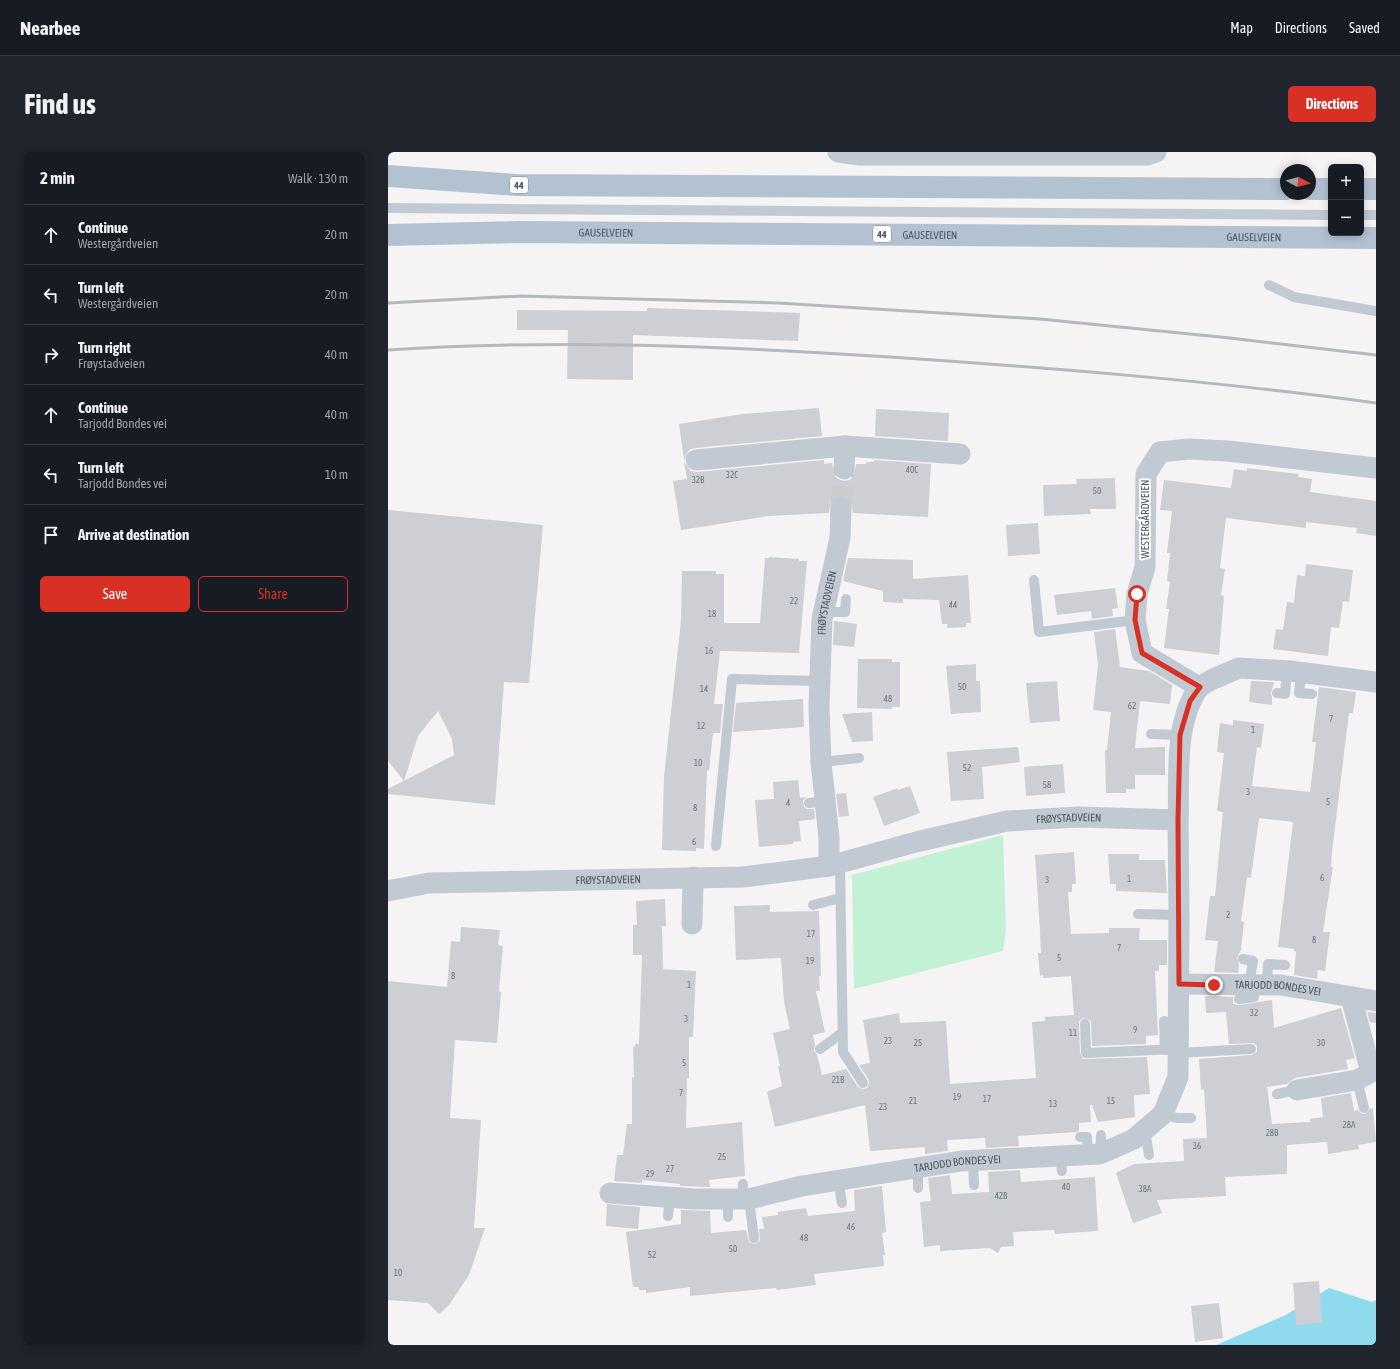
<!DOCTYPE html>
<meta charset="utf-8">
<style>
:root{--surface:#171b24;--page:#20242c;--text:#f1f3f6;--muted:#9ea1a6;--line:#363941;--accent:#d93025}
body{margin:0;font-family:"Asap Condensed",sans-serif;background:var(--page);color:var(--text)}
.controls{position:absolute;right:12px;top:12px;display:grid;overflow:hidden;border-radius:6px;box-shadow:0 2px 10px #0003}
.controls button{width:36px;height:36px;display:grid;place-items:center;padding:0;border:0;border-bottom:1px solid var(--line);background:var(--surface);color:var(--text);font:20px sans-serif}
.compass{position:absolute;left:892px;top:12px;width:36px;height:36px;border-radius:50%;background:var(--surface);box-shadow:0 2px 10px #0003;rotate:97deg}
.stop{position:absolute;width:12px;height:12px;margin:-9px;border:3px solid #d93025;border-radius:50%;background:#fff}
.stop.end{background:#d93025;border-color:#fff;box-shadow:0 1px 4px #0008}
.list{margin:0;padding:0;list-style:none}
h2{display:flex;justify-content:space-between;align-items:center;height:52px;margin:0;padding:0 16px;font-size:17px}
h2 small{font-size:13px;font-weight:400;color:var(--muted)}
.list li{display:grid;grid-template-columns:26px 1fr auto;gap:12px;align-items:center;box-sizing:border-box;height:60px;padding:0 16px;border-top:1px solid var(--line)}
.list b{display:block;font-size:15px;white-space:nowrap}
.list p{margin:0;font-size:13px;white-space:nowrap;color:var(--muted)}
.list em{font-size:13px;font-style:normal;color:var(--muted)}
.actions{display:flex;gap:8px;padding:12px 16px}
.actions a{flex:1;padding:9px 0;border:1px solid var(--accent);border-radius:6px;text-align:center;font-size:14px;color:var(--accent)}
.actions .main{background:var(--accent);color:#fff}
.icon{flex:none;width:22px;height:22px;fill:none;stroke:currentColor;stroke-width:2;stroke-linecap:round;stroke-linejoin:round}
.map{position:relative;flex:none;width:988px;height:1193px;overflow:hidden;border-radius:6px}
header{display:flex;align-items:center;gap:24px;box-sizing:border-box;height:56px;padding:0 20px;background:var(--surface);border-bottom:1px solid var(--line)}
header strong{font-size:19px}
nav{display:flex;gap:22px;margin-inline-start:auto;font-size:14px}
.intro{display:flex;align-items:center;justify-content:space-between;box-sizing:border-box;height:96px;padding:0 24px}
h1{margin:0;font-size:28px}
.button{padding:10px 18px;border-radius:6px;background:var(--accent);color:#fff;font-size:14px;font-weight:700}
main{display:flex;gap:24px;padding:0 24px}
aside{flex:1;background:var(--surface);border-radius:6px;box-shadow:0 2px 10px #0003}
.map>svg:first-child{display:block}
.green{fill:#c3f1d5}
.water{fill:#90daee}
.building{fill:#cdcfd5}
.lines{fill:none;stroke-linecap:round;stroke-linejoin:round}
.minor-tunnel{stroke:#caccce;stroke-width:21;stroke-dasharray:21 10;stroke-linecap:butt}
.service{stroke:#c1cad2;stroke-width:10}
.minor{stroke:#c1cad2;stroke-width:21}
.primary{stroke:#b3c2d1;stroke-width:22}
.rail{stroke:#b5b8bd;stroke-width:3}
.route{stroke:#d93025;stroke-width:5}
.labels{text-anchor:middle;dominant-baseline:central;stroke-width:4;stroke-linejoin:round;paint-order:stroke}
.number-label{font-size:9px;fill:#6b747e}
.shield{fill:#fff;stroke:#808990;stroke-width:1}
.shield-label{font-size:10px;font-weight:bold;fill:#4a5661}
.street-label{font-size:11px;fill:#4a5661;stroke:#fff}
</style>
<header>
<strong>Nearbee</strong>
<nav><a>Map</a><a>Directions</a><a>Saved</a></nav>
</header>
<div class="intro"><h1>Find us</h1><a class="button">Directions</a></div>
<main>
<aside>
<h2>2 min<small>Walk · 130 m</small></h2>
<ul class="list">
<li><svg class="icon" aria-label="ahead" viewBox="0 0 24 24"><path d="M12 20V5M6 11l6-6 6 6"/></svg><div><b>Continue</b><p>Westergårdveien</p></div><em>20 m</em></li>
<li><svg class="icon" aria-label="left" viewBox="0 0 24 24"><path d="M17 20v-9H6M10 6l-5 5 5 5"/></svg><div><b>Turn left</b><p>Westergårdveien</p></div><em>20 m</em></li>
<li><svg class="icon" aria-label="right" viewBox="0 0 24 24"><path d="M7 20v-9h11M14 6l5 5-5 5"/></svg><div><b>Turn right</b><p>Frøystadveien</p></div><em>40 m</em></li>
<li><svg class="icon" aria-label="ahead" viewBox="0 0 24 24"><path d="M12 20V5M6 11l6-6 6 6"/></svg><div><b>Continue</b><p>Tarjodd Bondes vei</p></div><em>40 m</em></li>
<li><svg class="icon" aria-label="left" viewBox="0 0 24 24"><path d="M17 20v-9H6M10 6l-5 5 5 5"/></svg><div><b>Turn left</b><p>Tarjodd Bondes vei</p></div><em>10 m</em></li>
<li><svg class="icon" aria-label="arrive" viewBox="0 0 24 24"><path d="M6 21V4h12l-3 4 3 4H6"/></svg><div><b>Arrive at destination</b></div></li>
</ul>
<div class="actions"><a class="main">Save</a><a>Share</a></div>
</aside>
<div class="map">
<svg width="988" height="1193" viewBox="0 0 988 1193">
<rect width="100%" height="100%" fill="#f5f3f3"/>
<!-- green -->
<path class="green" d="M615,683L618,778L615,799L466,837L464,723Z"/>
<!-- water -->
<path class="water" d="M941,1136L984,1150L988,1148V1193H828L898,1163Z"/>
<!-- building -->
<g class="building">
<path d="M259,156L412,161L410,189L245,183V228L179,227L180,178H129V158L259,159Z"/>
<path d="M431,256L434,284L307,296L301,298L296,308L291,272L355,262Z"/>
<path d="M488,257L561,261L560,289L487,284Z"/>
<path d="M436,308V312L444,311L446,323L450,327L456,329L461,328L466,324L468,312H478V310H486V308L543,312L540,365L465,361L463,349L459,345L453,343L448,344L443,348L441,361L380,364L293,378L285,329L299,327L296,310L303,319L309,320Z"/>
<path d="M859,316L911,322L910,325L924,327L922,340L988,349V384L968,381L969,376L918,370V376L838,366L832,416L837,417L833,443L836,444L831,503L776,496L781,457H778L782,430L779,429L782,401H779L784,359L772,358L776,328L843,336L846,317L859,319Z"/>
<path d="M727,326L728,357H702L703,362L656,364L655,333L689,332L688,327Z"/>
<path d="M0,358L155,373L141,531L116,530L107,653L0,642V637L66,603L64,587L50,559L30,584L16,629L0,609Z"/>
<path d="M650,371L652,402L620,404L618,373Z"/>
<path d="M381,405L411,407V409H419L411,501L332,499L326,552H335L332,581H325L321,619L319,618L316,697L308,696V699L274,698L276,624L293,469L294,419H328V422H336V471H372L377,406H381Z"/>
<path d="M460,406L525,408V427L580,423L583,471H578V475L559,476V472H554L551,448L515,447V451L495,450V439L455,429Z"/>
<path d="M918,412L965,418L961,450L955,449L951,476L943,475L940,504L885,497L888,477L895,478L899,450L906,451L909,423L917,424Z"/>
<path d="M727,436L730,456L724,457L725,464L704,467L703,459L669,463L666,443Z"/>
<path d="M446,469L469,472L466,495L445,493Z"/>
<path d="M727,477L732,515L761,519L784,533L782,552L752,549L747,596L777,595V623H747V637H738V641H718L717,598H719L723,560L705,558L710,513L706,480Z"/>
<path d="M470,507H504V510H512V555H504V557L469,556Z"/>
<path d="M588,512V529H592L593,560L563,562L558,514Z"/>
<path d="M669,529L672,569L642,571L638,531Z"/>
<path d="M863,529L886,530L883,541L884,545V553L861,550Z"/>
<path d="M931,535L968,540L965,561H961L944,700L943,715H945L935,780H942L937,819L930,818L929,827L906,823L908,800L906,799V797L890,795L905,670L871,666L863,726L859,725L853,769L856,770L853,798L849,806L851,812L850,821L826,820L830,789L817,788L822,744H827L835,660L829,659L836,601L829,600L832,571L845,573V568L876,572L873,596L869,595L864,634L922,640L928,590H924Z"/>
<path d="M415,547L416,575L345,580L348,551Z"/>
<path d="M484,560L485,589L464,590L454,562Z"/>
<path d="M630,595L632,610L594,615L596,647L563,649L559,600Z"/>
<path d="M675,612L677,641L638,644L636,615Z"/>
<path d="M410,628L412,646L418,645L415,649L416,655L419,657H426L427,667L411,669L413,689L405,690V692L371,695L367,648L386,647L385,630Z"/>
<path d="M522,634L532,661L496,674L485,645L510,636V638Z"/>
<path d="M458,641L461,664L451,665L448,642Z"/>
<path d="M686,700L688,732H684V740H680L683,782L721,781V776H752L751,788H779V813H771V819H767L770,883L758,884V892L704,894L703,869L696,866L691,869V872L692,901L695,907L759,905L762,942L746,943L747,965L710,970L704,953H702L703,970L691,971V979L688,980L630,984L631,994L598,996L597,986L559,988L560,999L537,1002V995L482,999L477,953L387,975L379,940L394,934L390,914H392L385,881L402,877L396,850L393,806L348,808L346,754L382,753V760L431,759L433,824H431L432,839H428L437,880L425,883L427,893L426,898L429,903L434,923L458,917L470,935L475,937L479,936L481,931V928L471,913L482,911L475,868L511,861L512,871L558,869L562,932L648,926L644,870L657,869V865L686,863L683,824L655,826V823L652,824L650,801H653L652,779L647,703Z"/>
<path d="M720,702H751V708H777L779,741L728,739V732H722Z"/>
<path d="M277,747L278,774H274L275,817L308,819L305,885H301V926H299L298,976L354,970L357,1024L321,1028L322,1035L292,1034V1032L254,1028V1031L226,1029L229,1003H235L239,972H244V925L246,926L245,895H247V892H251L254,803H245V773H249L248,749Z"/>
<path d="M73,775L112,778L110,793L115,794L111,839L113,840L109,891L67,888L62,966L93,968L86,1076H97L81,1123L61,1153L51,1162L40,1151L0,1148V829L59,835L63,789L72,790Z"/>
<path d="M817,844L845,845V852L851,853L884,848L886,876L953,856L967,906L958,908L960,917L907,926L899,932L879,935L884,972L922,970V967L935,965L933,946L963,941L966,959L970,958L974,962H977L982,957L985,956L988,990L970,993L971,997L940,1002L939,990L899,993V1022L837,1025L838,1044L769,1048L774,1061L745,1071L728,1021L746,1012L796,1009L795,987L819,986L816,937L813,938L811,907L863,903L869,900V894L866,891L841,892L838,860L818,861Z"/>
<path d="M979,860L988,861V871L982,870Z"/>
<path d="M632,1018L633,1030L707,1025L710,1079L667,1082L666,1078L625,1080L626,1094L613,1095L610,1101L602,1096L552,1099V1093L536,1095L532,1050L543,1049L540,1026L562,1023L564,1042L601,1040L600,1020Z"/>
<path d="M494,1034L498,1080L494,1081L497,1103H495L496,1114L426,1122L428,1133L389,1138L388,1136L302,1144V1135L258,1141V1138H251V1135H245L238,1080L293,1072V1058L322,1059L323,1081L358,1078L361,1090L367,1092L372,1088L371,1077H376L374,1065L390,1063V1060L418,1056L420,1064L467,1059L466,1038Z"/>
<path d="M219,1052L252,1055L250,1077L218,1074Z"/>
<path d="M931,1129L934,1171L908,1173L905,1131Z"/>
<path d="M831,1151L835,1186L807,1190L803,1154Z"/>
</g>
<g class="lines">
<!-- minor-tunnel -->
<path class="minor-tunnel" d="M453,355L456,317"/>
<!-- service -->
<g class="service">
<path d="M0,56L943,63"/>
<path d="M973,63H988"/>
<path d="M881,133L906,145L988,159"/>
<path d="M646,428L651,480L747,468"/>
<path d="M435,460H457L458,447"/>
<path d="M913,521L911,541L924,542"/>
<path d="M889,541L897,542L899,519"/>
<path d="M763,582L792,583"/>
<path d="M433,610L471,606"/>
<path d="M421,651L437,649"/>
<path d="M328,694L344,527L433,529"/>
<path d="M452,711L455,900L475,931"/>
<path d="M425,753L452,746"/>
<path d="M750,762L791,763"/>
<path d="M855,807L865,809L861,833"/>
<path d="M879,833L880,812L897,813"/>
<path d="M851,847L866,845L867,833"/>
<path d="M776,869L777,898"/>
<path d="M697,872L698,901L790,897"/>
<path d="M432,897L454,881"/>
<path d="M790,901L863,897"/>
<path d="M969,928L976,956"/>
<path d="M889,942L909,938"/>
<path d="M775,962L789,966H803"/>
<path d="M757,979L761,1003"/>
<path d="M692,985H699L700,1002"/>
<path d="M712,1002L713,983"/>
<path d="M672,1004L674,1019"/>
<path d="M585,1008L586,1033"/>
<path d="M530,1015V1036"/>
<path d="M450,1028L454,1051"/>
<path d="M354,1047L355,1032"/>
<path d="M361,1047L366,1086"/>
<path d="M280,1064L282,1045"/>
<path d="M340,1065V1047"/>
</g>
<!-- minor -->
<g class="minor">
<path d="M450,0L472,3H759L768,0"/>
<path d="M308,308L457,294L572,302"/>
<path d="M988,316L840,299L801,297L772,300L758,322L757,415L749,442L747,468L754,501L811,535L825,527L851,516L902,519L988,530"/>
<path d="M456,317L457,294"/>
<path id="s1" d="M441,714V686L433,610L431,555L434,467L452,386L453,355"/>
<path id="s2" d="M0,739L41,731L355,725L441,714L528,690L619,669L691,665L790,668C792,625 785,572 811,535"/>
<path d="M304,772L305,725"/>
<path id="s3" d="M791,832L893,833L988,849"/>
<path d="M909,938L969,928L983,920L963,845"/>
<path id="s4" d="M222,1041L306,1047H361L414,1034L573,1009L712,1002L746,987L775,962L790,925L791,763L790,668"/>
</g>
<!-- primary -->
<g class="primary">
<path d="M0,24L128,33L898,37"/>
<path d="M922,37H943"/>
<path d="M973,37H988"/>
<path id="s5" d="M0,83L132,80L988,86"/>
</g>
<!-- rail -->
<g class="rail">
<path d="M0,151L133,144L390,151L652,167L842,186L988,203"/>
<path d="M0,198C167,187 335,194 502,205C665,216 827,229 988,251"/>
</g>
</g>
<g class="lines">
<!-- route -->
<path class="route" d="M749,442L747,468L754,501L812,535L802,549L792,583L790,668L791,832L826,833"/>
</g>
<g class="labels">
<!-- number labels -->
<g class="number-label">
<text x="524" y="318">40C</text>
<text x="344" y="323">32C</text>
<text x="310" y="328">32B</text>
<text x="709" y="339">50</text>
<text x="406" y="449">22</text>
<text x="565" y="453">44</text>
<text x="324" y="462">18</text>
<text x="321" y="499">16</text>
<text x="574" y="535">50</text>
<text x="316" y="537">14</text>
<text x="500" y="547">48</text>
<text x="744" y="554">62</text>
<text x="943" y="567">7</text>
<text x="313" y="574">12</text>
<text x="865" y="578">1</text>
<text x="310" y="611">10</text>
<text x="579" y="616">52</text>
<text x="659" y="633">58</text>
<text x="860" y="640">3</text>
<text x="940" y="650">5</text>
<text x="400" y="651">4</text>
<text x="307" y="656">8</text>
<text x="306" y="690">6</text>
<text x="934" y="726">6</text>
<text x="741" y="727">1</text>
<text x="659" y="728">3</text>
<text x="840" y="763">2</text>
<text x="423" y="782">17</text>
<text x="926" y="788">8</text>
<text x="731" y="796">7</text>
<text x="671" y="806">5</text>
<text x="422" y="809">19</text>
<text x="65" y="824">8</text>
<text x="301" y="833">1</text>
<text x="866" y="861">32</text>
<text x="298" y="867">3</text>
<text x="747" y="878">9</text>
<text x="685" y="881">11</text>
<text x="500" y="889">23</text>
<text x="530" y="891">25</text>
<text x="933" y="891">30</text>
<text x="296" y="911">5</text>
<text x="450" y="928">21B</text>
<text x="293" y="941">7</text>
<text x="569" y="945">19</text>
<text x="599" y="947">17</text>
<text x="525" y="949">21</text>
<text x="723" y="949">15</text>
<text x="665" y="952">13</text>
<text x="495" y="955">23</text>
<text x="961" y="973">28A</text>
<text x="884" y="981">28B</text>
<text x="809" y="994">36</text>
<text x="334" y="1005">25</text>
<text x="282" y="1017">27</text>
<text x="262" y="1022">29</text>
<text x="678" y="1035">40</text>
<text x="757" y="1037">38A</text>
<text x="613" y="1044">42B</text>
<text x="463" y="1075">46</text>
<text x="416" y="1086">48</text>
<text x="345" y="1097">50</text>
<text x="264" y="1103">52</text>
<text x="10" y="1121">10</text>
</g>
<!-- shield labels -->
<g class="shield">
<rect x="122" y="25" width="18" height="16" rx="3"/>
<rect x="485" y="74" width="18" height="16" rx="3"/>
</g>
<g class="shield-label">
<text x="131" y="33">44</text>
<text x="494" y="82">44</text>
</g>
<!-- street labels -->
<g class="street-label">
<text stroke="none"><textPath href="#s5" startOffset="218">GAUSELVEIEN</textPath></text>
<text stroke="none"><textPath href="#s5" startOffset="542">GAUSELVEIEN</textPath></text>
<text stroke="none"><textPath href="#s5" startOffset="866">GAUSELVEIEN</textPath></text>
<text transform="translate(757 367) rotate(-90)">WESTERGÅRDVEIEN</text>
<text stroke="none"><textPath href="#s1" startOffset="264">FRØYSTADVEIEN</textPath></text>
<text stroke="none"><textPath href="#s2" startOffset="688">FRØYSTADVEIEN</textPath></text>
<text stroke="none"><textPath href="#s2" startOffset="221">FRØYSTADVEIEN</textPath></text>
<text stroke="none"><textPath href="#s3" startOffset="99">TARJODD BONDES VEI</textPath></text>
<text stroke="none"><textPath href="#s4" startOffset="351">TARJODD BONDES VEI</textPath></text>
</g>
</g>
</svg>
<div class="controls">
<button>+</button>
<button>−</button>
</div>
<svg class="compass" viewBox="-18 -18 36 36"><path d="M0-13l5 13h-10z" fill="#e53935"/><path d="M0 13l5-13h-10z" fill="#9ea1a6"/></svg>
<div class="stop" style="left:749px;top:442px"></div>
<div class="stop end" style="left:826px;top:833px"></div>
</div>
</main>
